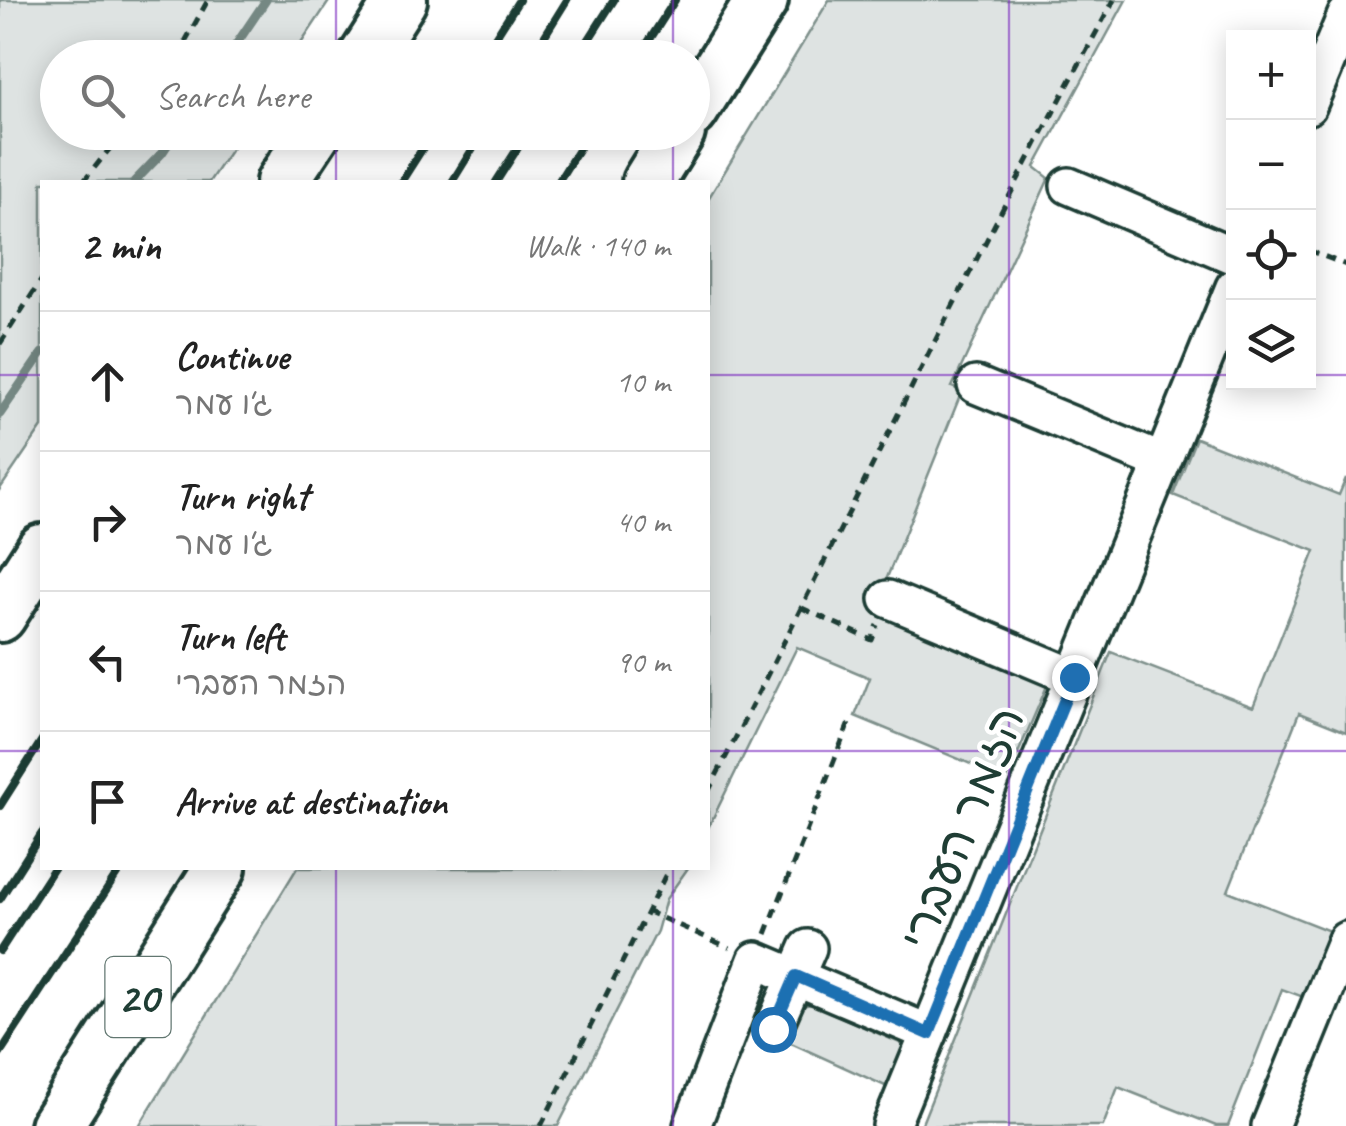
<!DOCTYPE html>
<meta charset="utf-8">
<style>
:root{--surface:#fff;--page:#f6f6f6;--text:#222;--muted:#767676;--line:#e0e0e0}
body{margin:0;font-family:Caveat,"Playpen Sans Hebrew",sans-serif;background:var(--page);color:var(--text)}
.controls{position:absolute;right:30px;top:30px;display:grid;overflow:hidden;border-radius:0px;box-shadow:0 5px 25px #0003}
.controls button{width:90px;height:90px;display:grid;place-items:center;padding:0;border:0;border-bottom:2px solid var(--line);background:var(--surface);color:var(--text);font:50px sans-serif}
.stop{position:absolute;width:30px;height:30px;margin:-22px;border:8px solid #1f6fb2;border-radius:50%;background:#fff}
.stop.end{background:#1f6fb2;border-color:#fff;box-shadow:0 2px 10px #0008}
.list{margin:0;padding:0;list-style:none}
h2{display:flex;justify-content:space-between;align-items:center;height:130px;margin:0;padding:0 40px;font-size:42px}
h2 small{font-size:32px;font-weight:400;color:var(--muted)}
.list li{display:grid;grid-template-columns:65px 1fr auto;gap:30px;align-items:center;box-sizing:border-box;height:140px;padding:0 40px;border-top:2px solid var(--line)}
.list b{display:block;font-size:38px;white-space:nowrap}
.list p{margin:0;font-size:32px;white-space:nowrap;color:var(--muted)}
.list em{font-size:32px;font-style:normal;color:var(--muted)}
.icon{flex:none;width:55px;height:55px;fill:none;stroke:currentColor;stroke-width:2;stroke-linecap:round;stroke-linejoin:round}
.map{position:relative;flex:none;width:1346px;height:1126px;overflow:hidden}
.search{position:absolute;background:var(--surface);box-shadow:0 5px 25px #0003;left:40px;top:40px;width:670px;height:110px;display:flex;align-items:center;gap:25px;box-sizing:border-box;padding:0 35px;border-radius:55px;color:var(--muted);font-size:38px}
.panel{position:absolute;background:var(--surface);box-shadow:0 5px 25px #0003;left:40px;top:180px;width:670px;height:690px;border-radius:0px}
.map>svg:first-child{display:block}
.green{fill:#dee3e2;stroke:#7e908b;stroke-width:2.5}
.lines{fill:none;stroke-linecap:round;stroke-linejoin:round}
.stream{stroke:#758883;stroke-width:9}
.minor-casing{stroke:#1f3d34;stroke-width:42}
.highway-casing{stroke:#1f3d34;stroke-width:58}
.path{stroke:#1f3d34;stroke-width:5;stroke-dasharray:10 8;stroke-linecap:butt}
.minor{stroke:#fff;stroke-width:35}
.highway{stroke:#fff;stroke-width:50}
.rail{stroke:#1f3d34;stroke-width:8}
.route{stroke:#1f6fb2;stroke-width:12}
.grid{fill:none;stroke:#7b2cbf;stroke-width:2.5;stroke-opacity:0.55}
.labels{text-anchor:middle;dominant-baseline:central;stroke-width:9;stroke-linejoin:round;paint-order:stroke}
.shield{fill:#fff;stroke:#627771;stroke-width:2.5}
.shield-label{font-size:45px;font-weight:bold;fill:#1f3d34}
.street-label{font-size:48px;fill:#1f3d34;stroke:#fff}
</style>
<div class="map">
<svg width="1346" height="1126" viewBox="0 0 1346 1126">
<rect width="100%" height="100%" fill="#fff"/>
<filter id="ink" filterUnits="userSpaceOnUse"><feTurbulence type="fractalNoise" baseFrequency=".01" numOctaves="2"/><feDisplacementMap in="SourceGraphic" scale="20" xChannelSelector="R" yChannelSelector="G"/><feConvolveMatrix kernelMatrix="1 2 1 2 8 2 1 2 1" color-interpolation-filters="sRGB"/></filter>
<g filter="url(#ink)">
<!-- green -->
<g class="green">
<path d="M0,0H330L292,57L58,58V132L242,133L209,182H42V427L0,489Z"/>
<path d="M829,0H1126L1035,167L1049,178L952,387L962,391L876,605L1050,679L1007,779L855,716L870,678L797,647L708,828V199Z"/>
<path d="M1196,438L1339,495L1346,478V732L1299,713L1228,891L1332,932L1306,998L1282,989L1228,1126H1216L1118,1087L1103,1126H921L1111,652L1253,707L1315,551L1173,495Z"/>
<path d="M297,868H688L666,899L657,931L558,1126H139Z"/>
<path d="M812,1004L900,1043L906,1050L894,1090L782,1039L801,1006Z"/>
</g>
<g class="lines">
<!-- stream -->
<g class="stream">
<path d="M227,58L266,0"/>
<path d="M134,182L162,153L176,132"/>
<path d="M0,414L42,353"/>
</g>
<defs>
<g id="minor">
<path d="M1308,106L1346,15"/>
<path d="M1069,186L1234,256"/>
<path d="M976,385L1160,461"/>
<path d="M888,599L1074,677"/>
<path d="M773,1029L808,948"/>
<path d="M692,1126L756,960L929,1033"/>
<path d="M891,1126L1234,287"/>
<path d="M1270,1126L1346,940"/>
</g>
<g id="highway">
<path d="M364,58L401,0"/>
<path d="M692,111L762,0"/>
<path d="M282,182L315,132"/>
<path d="M648,182L679,132"/>
<path d="M0,616L42,550"/>
<path d="M56,1126L220,868"/>
</g>
</defs>
<!-- minor casing -->
<use href="#minor" class="minor-casing"/>
<!-- highway casing -->
<use href="#highway" class="highway-casing"/>
<!-- path -->
<g class="path">
<path d="M176,58L208,0"/>
<path d="M83,182L123,132"/>
<path d="M1308,250L1346,265"/>
<path d="M0,344L42,279"/>
<path d="M802,608L872,640L878,625"/>
<path d="M708,792C843,528 971,260 1114,0"/>
<path d="M646,911L730,948"/>
<path d="M766,934L851,718"/>
<path d="M541,1126L669,868"/>
</g>
<!-- minor -->
<use href="#minor" class="minor"/>
<!-- highway -->
<use href="#highway" class="highway"/>
<!-- rail -->
<g class="rail">
<path d="M482,58L519,0"/>
<path d="M531,58L567,0"/>
<path d="M577,58L614,0"/>
<path d="M638,58L675,0"/>
<path d="M401,182L433,132"/>
<path d="M452,182L483,132"/>
<path d="M496,182L528,132"/>
<path d="M558,182L589,132"/>
<path d="M0,806L42,740"/>
<path d="M0,899L42,833"/>
<path d="M0,951L54,868"/>
<path d="M0,1053L121,868"/>
</g>
</g>
</g>
<g class="lines" filter="url(#ink)">
<!-- route -->
<path class="route" d="M773,1029L796,976L929,1034L1074,677"/>
</g>
<!-- grid -->
<path class="grid" d="M336,0V58M673,0V58M1009,0V1126M336,132V182M673,132V182M0,375H42M708,375H1234M1308,375H1346M0,751H42M708,751H1346M336,868V1126M673,868V1126"/>
<g class="labels">
<!-- shield labels -->
<rect class="shield" x="105.5" y="957" width="65" height="80" rx="8"/>
<g class="shield-label">
<text x="138" y="997">20</text>
</g>
<!-- street labels -->
<g class="street-label">
<text transform="translate(962 828) rotate(-68)">הזמר העברי</text>
</g>
</g>
</svg>
<div class="controls">
<button>+</button>
<button>−</button>
<button><svg class="icon" aria-label="locate" viewBox="0 0 24 24"><circle cx="12" cy="12" r="6"/><path d="M12 2v4M12 18v4M2 12h4M18 12h4"/></svg></button>
<button><svg class="icon" aria-label="layers" viewBox="0 0 24 24"><path d="M12 4l9 5-9 5-9-5zM3 14l9 5 9-5"/></svg></button>
</div>
<div class="stop" style="left:773px;top:1029px"></div>
<div class="stop end" style="left:1074px;top:677px"></div>
<div class="search"><svg class="icon" aria-label="search" viewBox="0 0 24 24"><circle cx="10" cy="10" r="6"/><path d="M15 15l6 6"/></svg>Search here</div>
<section class="panel">
<h2>2 min<small>Walk · 140 m</small></h2>
<ul class="list">
<li><svg class="icon" aria-label="ahead" viewBox="0 0 24 24"><path d="M12 20V5M6 11l6-6 6 6"/></svg><div><b>Continue</b><p>ג׳ו עמר</p></div><em>10 m</em></li>
<li><svg class="icon" aria-label="right" viewBox="0 0 24 24"><path d="M7 20v-9h11M14 6l5 5-5 5"/></svg><div><b>Turn right</b><p>ג׳ו עמר</p></div><em>40 m</em></li>
<li><svg class="icon" aria-label="left" viewBox="0 0 24 24"><path d="M17 20v-9H6M10 6l-5 5 5 5"/></svg><div><b>Turn left</b><p>הזמר העברי</p></div><em>90 m</em></li>
<li><svg class="icon" aria-label="arrive" viewBox="0 0 24 24"><path d="M6 21V4h12l-3 4 3 4H6"/></svg><div><b>Arrive at destination</b></div></li>
</ul>
</section>
</div>
